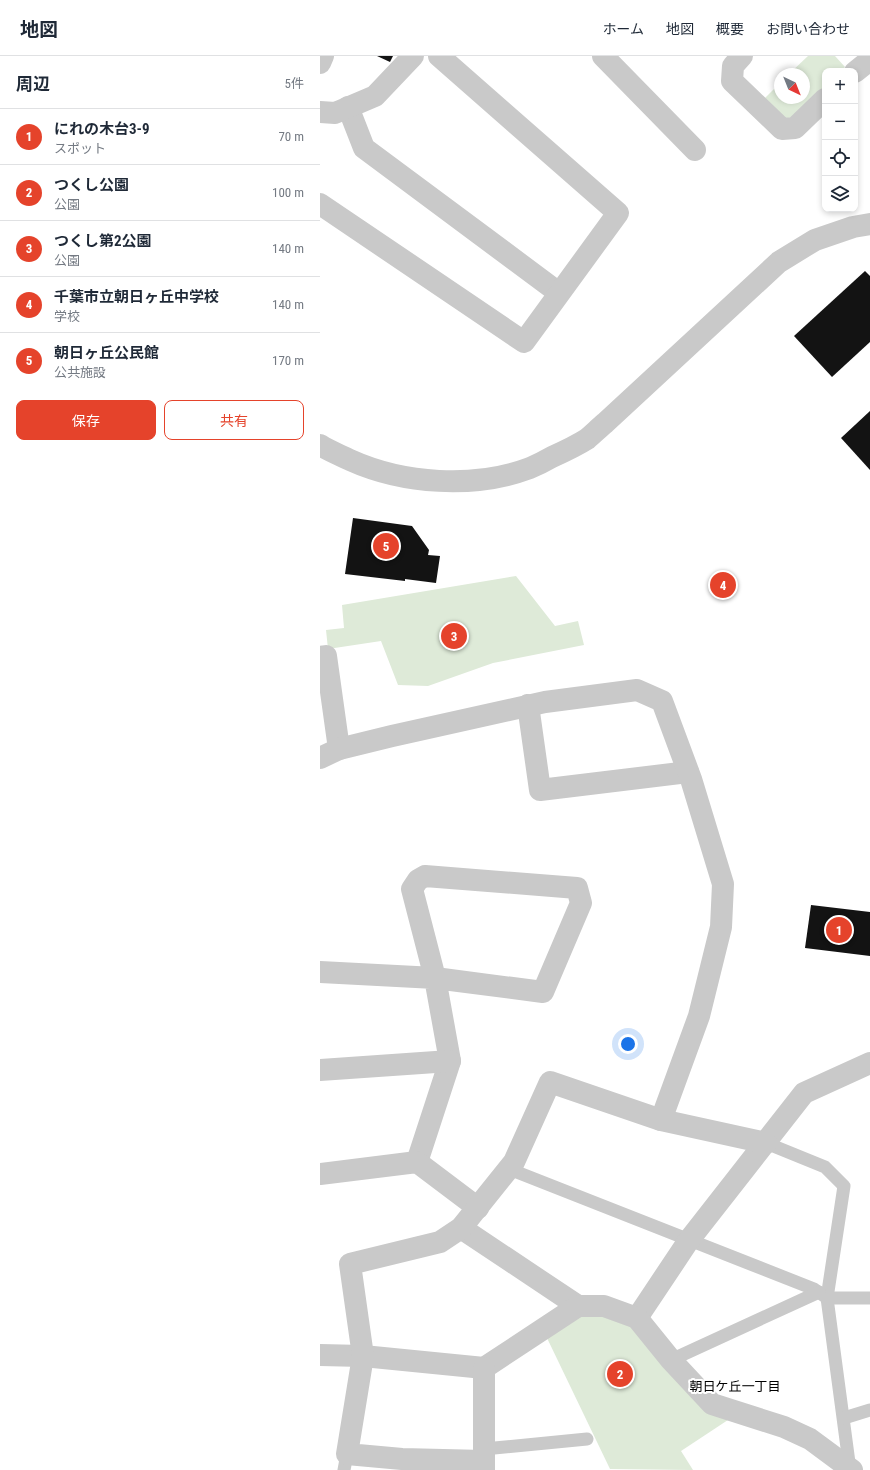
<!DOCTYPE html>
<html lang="ja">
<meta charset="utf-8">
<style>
:root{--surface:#fff;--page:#f2f2f3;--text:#1f2937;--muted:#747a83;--line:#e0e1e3;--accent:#e5432b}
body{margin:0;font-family:"Roboto Condensed","Noto Sans JP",sans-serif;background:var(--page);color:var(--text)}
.controls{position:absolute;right:12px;top:12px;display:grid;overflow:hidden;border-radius:8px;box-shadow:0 2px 6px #0003}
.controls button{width:36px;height:36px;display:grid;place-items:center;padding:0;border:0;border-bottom:1px solid var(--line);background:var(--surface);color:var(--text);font:20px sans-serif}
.compass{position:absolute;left:454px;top:12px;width:36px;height:36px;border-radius:50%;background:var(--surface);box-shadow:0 2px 6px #0003;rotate:137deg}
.you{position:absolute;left:308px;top:988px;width:14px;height:14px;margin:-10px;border:3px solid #fff;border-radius:50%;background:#1a73e8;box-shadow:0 0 0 6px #1a73e833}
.badge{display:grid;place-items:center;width:26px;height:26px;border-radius:50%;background:var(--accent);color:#fff;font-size:13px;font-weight:700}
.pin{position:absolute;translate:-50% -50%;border:2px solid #fff;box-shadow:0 1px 4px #0006}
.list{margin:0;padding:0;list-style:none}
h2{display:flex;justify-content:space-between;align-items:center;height:52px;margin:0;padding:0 16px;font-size:17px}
h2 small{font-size:13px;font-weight:400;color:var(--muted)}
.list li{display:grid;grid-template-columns:26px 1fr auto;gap:12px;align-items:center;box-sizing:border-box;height:56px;padding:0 16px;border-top:1px solid var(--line)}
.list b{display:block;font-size:15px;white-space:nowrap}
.list p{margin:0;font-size:13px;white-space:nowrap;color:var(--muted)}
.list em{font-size:13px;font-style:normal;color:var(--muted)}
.actions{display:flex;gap:8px;padding:12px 16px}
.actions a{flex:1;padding:9px 0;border:1px solid var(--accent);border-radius:8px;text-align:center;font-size:14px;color:var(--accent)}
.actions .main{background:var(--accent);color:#fff}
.icon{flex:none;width:22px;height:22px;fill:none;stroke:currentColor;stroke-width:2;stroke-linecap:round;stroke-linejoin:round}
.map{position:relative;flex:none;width:550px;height:1414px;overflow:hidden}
header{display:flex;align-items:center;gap:24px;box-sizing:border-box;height:56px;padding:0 20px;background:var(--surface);border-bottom:1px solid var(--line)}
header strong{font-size:19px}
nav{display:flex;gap:22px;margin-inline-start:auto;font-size:14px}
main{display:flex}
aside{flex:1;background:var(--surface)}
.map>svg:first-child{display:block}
.green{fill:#deead8}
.building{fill:#131313}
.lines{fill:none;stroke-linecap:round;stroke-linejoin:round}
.service{stroke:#c9c9c9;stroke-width:13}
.minor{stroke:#c9c9c9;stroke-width:22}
.tertiary{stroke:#c9c9c9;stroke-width:22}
.labels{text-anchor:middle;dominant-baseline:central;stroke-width:4;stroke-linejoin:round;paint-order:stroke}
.neighbourhood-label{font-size:13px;fill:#000;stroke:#fff}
</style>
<header>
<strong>地図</strong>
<nav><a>ホーム</a><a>地図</a><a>概要</a><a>お問い合わせ</a></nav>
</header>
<main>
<aside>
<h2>周辺<small>5件</small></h2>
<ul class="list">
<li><span class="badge">1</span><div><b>にれの木台3-9</b><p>スポット</p></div><em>70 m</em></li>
<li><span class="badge">2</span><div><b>つくし公園</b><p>公園</p></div><em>100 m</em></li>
<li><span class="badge">3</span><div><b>つくし第2公園</b><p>公園</p></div><em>140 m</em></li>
<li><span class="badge">4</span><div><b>千葉市立朝日ヶ丘中学校</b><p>学校</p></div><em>140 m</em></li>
<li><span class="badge">5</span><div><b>朝日ヶ丘公民館</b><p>公共施設</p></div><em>170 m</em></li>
</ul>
<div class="actions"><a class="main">保存</a><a>共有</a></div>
</aside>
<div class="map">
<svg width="550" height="1414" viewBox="0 0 550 1414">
<rect width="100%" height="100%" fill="#fff"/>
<!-- green -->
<g class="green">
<path d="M488,0H515L525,11L521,15H505V30L472,62H462L443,44L460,27V42H484V18H469Z"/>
<path d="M196,520L235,570L258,565L264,589L173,607L108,630L78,629L61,585L8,593L6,574L24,572L22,549Z"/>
<path d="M263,1258H289L310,1267L414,1360L361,1395L373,1414L290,1413L227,1282Z"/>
</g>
<!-- building -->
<g class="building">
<path d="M57,0H73L70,6Z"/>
<path d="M545,215L550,220V286L512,321L474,280Z"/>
<path d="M550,355V414L521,382Z"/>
<path d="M33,462L92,470L109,494L108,499L120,500L116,527L85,523V525L25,518Z"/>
<path d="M491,849L550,856V900L485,892Z"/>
</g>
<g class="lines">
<!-- service -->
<g class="service">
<path d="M446,1087L505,1111L524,1130L507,1242L530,1414"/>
<path d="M189,1113L494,1233L507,1242H550"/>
<path d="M351,1304L499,1236"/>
<path d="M524,1362L550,1354"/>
<path d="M164,1393L267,1383"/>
<path d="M24,1414L27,1398"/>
</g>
<!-- minor -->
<g class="minor">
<path d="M283,0L375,94"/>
<path d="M422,0L413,10L412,25L462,73L475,72L505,43"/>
<path d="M535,16L550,4"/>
<path d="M28,51L44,92L239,237"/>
<path d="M0,56L15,57L55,40L93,0"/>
<path d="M0,148L204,286L298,157L119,0"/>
<path d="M0,601L6,600L19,693"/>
<path d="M208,649L220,734L368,716"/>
<path d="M0,702L19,693L72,680L225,646L317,634L342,645L371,723L403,828L401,871L379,960L341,1064"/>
<path d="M0,916L115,922L223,936L261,847L257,832L105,820L98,824L92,833L115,922L130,1005L97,1106"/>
<path d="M0,1014L130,1005"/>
<path d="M0,1118L97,1106L158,1152"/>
<path d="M141,1172L258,1250"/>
<path d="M317,1262L369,1184L484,1037L550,1007"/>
<path d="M0,1299L43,1300L164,1312L258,1250H284L317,1262L351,1304L392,1348L464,1371L490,1383L532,1414"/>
<path d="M164,1405L82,1403L27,1398L43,1300L30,1208L120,1186L141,1172L194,1106L230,1026L341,1064L446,1087"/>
<path d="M164,1414V1312"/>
</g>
<!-- tertiary -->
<g class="tertiary">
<path d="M0,7L3,0"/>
<path d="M0,389C9,395 20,399 30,404C83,428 154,433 210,412C217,409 225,405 232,401C243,396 256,390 267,383C273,378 279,372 285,367L459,206L495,184L533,171L550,168"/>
</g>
</g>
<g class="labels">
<!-- neighbourhood labels -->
<g class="neighbourhood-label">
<text x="415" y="1330">朝日ケ丘一丁目</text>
</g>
</g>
</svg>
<div class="controls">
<button>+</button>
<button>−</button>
<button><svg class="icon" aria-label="locate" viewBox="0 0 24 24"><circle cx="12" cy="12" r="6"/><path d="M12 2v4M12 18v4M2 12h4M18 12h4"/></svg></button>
<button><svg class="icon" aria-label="layers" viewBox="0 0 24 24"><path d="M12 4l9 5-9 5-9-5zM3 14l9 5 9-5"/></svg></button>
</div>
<svg class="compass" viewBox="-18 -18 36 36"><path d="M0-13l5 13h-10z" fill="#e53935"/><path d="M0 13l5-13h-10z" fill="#747a83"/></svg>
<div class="you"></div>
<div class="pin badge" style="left:519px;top:874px">1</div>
<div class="pin badge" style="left:300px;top:1318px">2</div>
<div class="pin badge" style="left:134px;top:580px">3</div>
<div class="pin badge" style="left:403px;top:529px">4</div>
<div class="pin badge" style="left:66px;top:490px">5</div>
</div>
</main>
